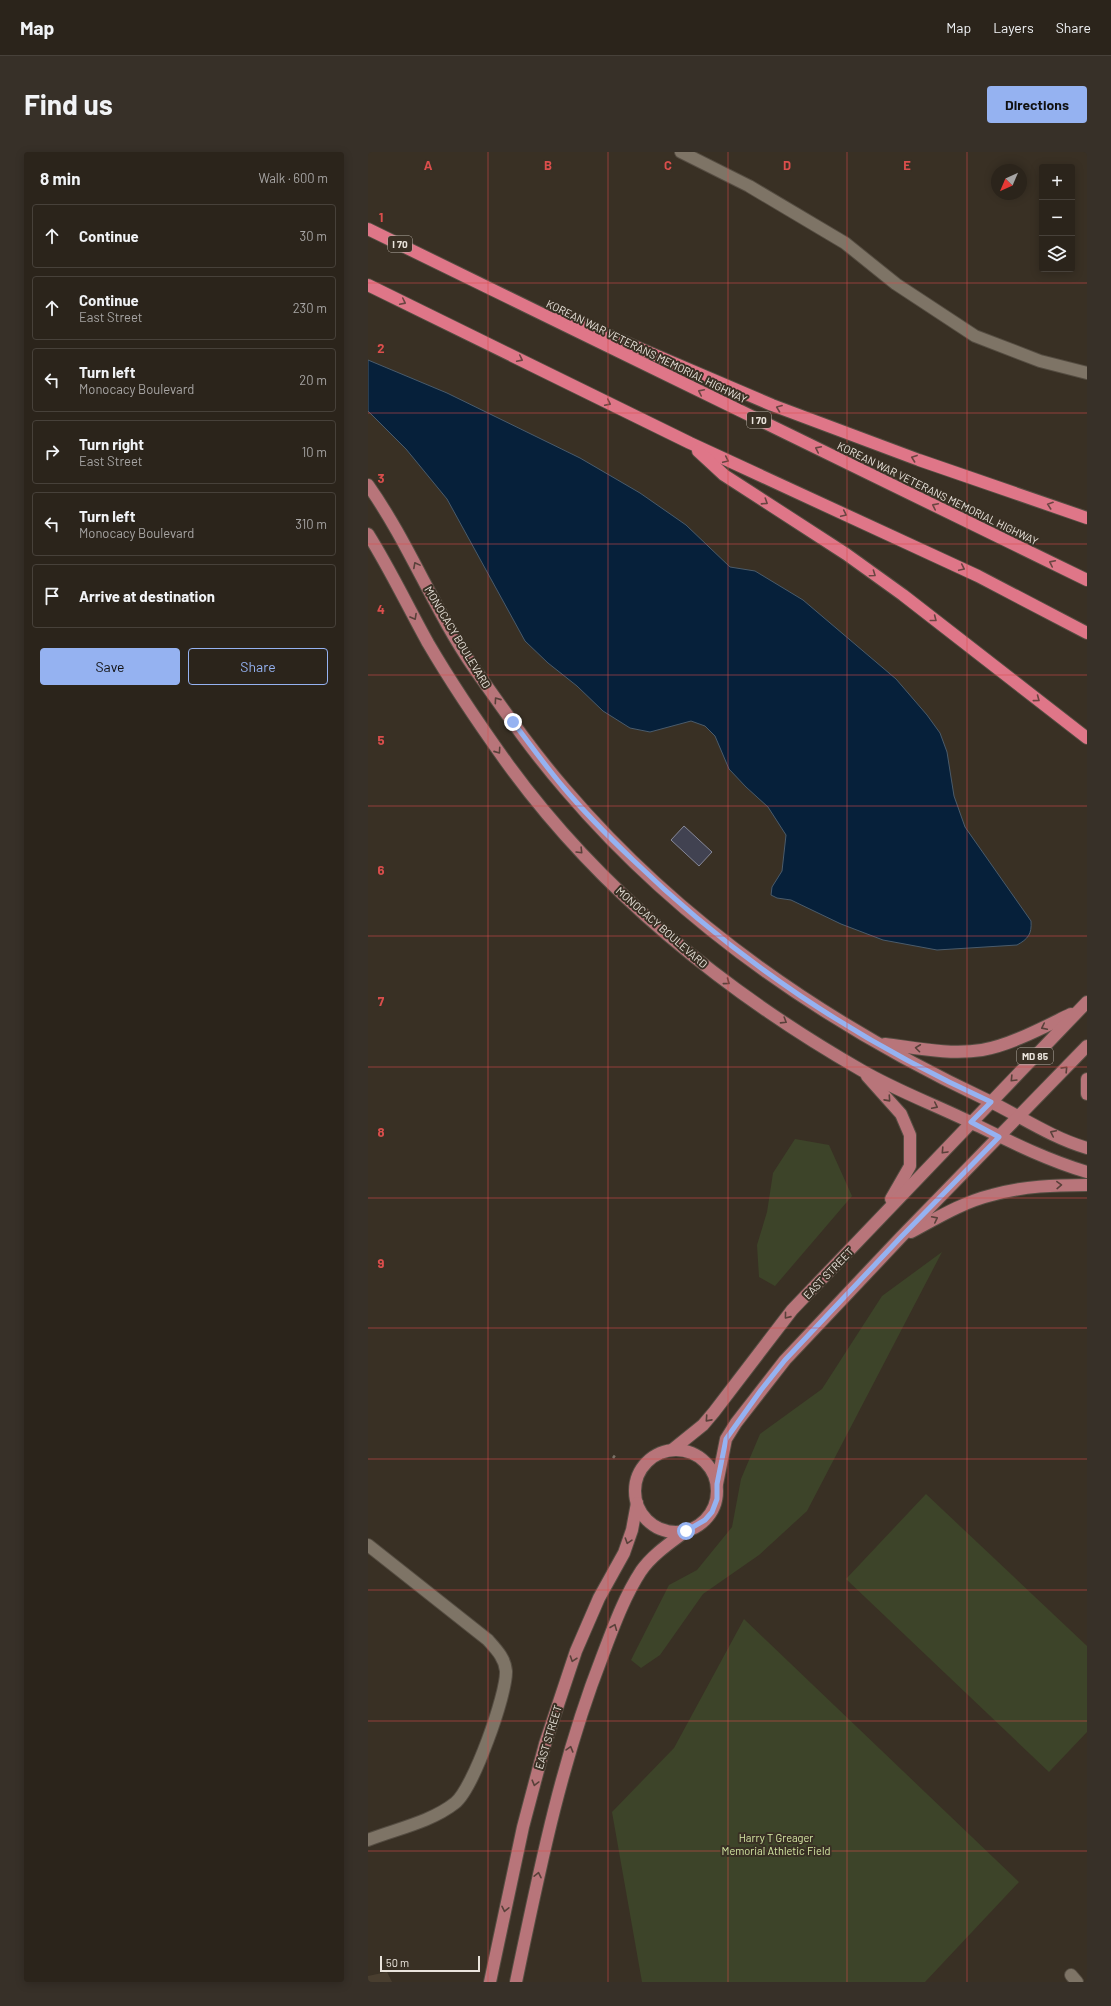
<!DOCTYPE html>
<meta charset="utf-8">
<style>
:root{--surface:#2b241b;--page:#373028;--text:#f1f3f6;--muted:#a6a4a3;--line:#47413a;--accent:#95b2f1}
body{margin:0;font-family:Barlow,sans-serif;background:var(--page);color:var(--text)}
.controls{position:absolute;right:12px;top:12px;display:grid;overflow:hidden;border-radius:4px;box-shadow:0 2px 10px #0003}
.controls button{width:36px;height:36px;display:grid;place-items:center;padding:0;border:0;border-bottom:1px solid var(--line);background:var(--surface);color:var(--text);font:20px sans-serif}
.compass{position:absolute;left:623px;top:12px;width:36px;height:36px;border-radius:50%;background:var(--surface);box-shadow:0 2px 10px #0003;rotate:224deg}
.scale{position:absolute;left:12px;bottom:10px;width:100px;box-sizing:border-box;padding-left:4px;border:2px solid #eae4dc;border-top:0;font-size:11px;line-height:14px;white-space:nowrap;color:#eae4dc;-webkit-text-stroke:3px #393024;paint-order:stroke}
.stop{position:absolute;width:12px;height:12px;margin:-9px;border:3px solid #95b2f1;border-radius:50%;background:#fff}
.stop.end{background:#95b2f1;border-color:#fff;box-shadow:0 1px 4px #0008}
.list{margin:0;padding:0;list-style:none}
h2{display:flex;justify-content:space-between;align-items:center;height:52px;margin:0;padding:0 16px;font-size:17px}
h2 small{font-size:13px;font-weight:400;color:var(--muted)}
.list li{display:grid;grid-template-columns:26px 1fr auto;gap:12px;align-items:center;box-sizing:border-box;height:64px;margin:0 8px 8px;padding:0 8px;border:1px solid var(--line);border-radius:4px}
.list b{display:block;font-size:15px;white-space:nowrap}
.list p{margin:0;font-size:13px;white-space:nowrap;color:var(--muted)}
.list em{font-size:13px;font-style:normal;color:var(--muted)}
.actions{display:flex;gap:8px;padding:12px 16px}
.actions a{flex:1;padding:9px 0;border:1px solid var(--accent);border-radius:4px;text-align:center;font-size:14px;color:var(--accent)}
.actions .main{background:var(--accent);color:#111}
.icon{flex:none;width:22px;height:22px;fill:none;stroke:currentColor;stroke-width:2;stroke-linecap:round;stroke-linejoin:round}
.map{position:relative;flex:none;width:719px;height:1830px;overflow:hidden;border-radius:4px}
header{display:flex;align-items:center;gap:24px;box-sizing:border-box;height:56px;padding:0 20px;background:var(--surface);border-bottom:1px solid var(--line)}
header strong{font-size:19px}
nav{display:flex;gap:22px;margin-inline-start:auto;font-size:14px}
.intro{display:flex;align-items:center;justify-content:space-between;box-sizing:border-box;height:96px;padding:0 24px}
h1{margin:0;font-size:28px}
.button{padding:10px 18px;border-radius:4px;background:var(--accent);color:#111;font-size:14px;font-weight:700}
main{display:flex;gap:24px;padding:0 24px}
aside{flex:1;background:var(--surface);border-radius:4px;box-shadow:0 2px 10px #0003}
.map>svg:first-child{display:block}
.industrial{fill:#493e2f}
.green{fill:#3d4429}
.water{fill:#06203a;stroke:#4a5b6b}
.building{fill:#414251;stroke:#878898}
.lines{fill:none;stroke-linecap:round;stroke-linejoin:round}
.minor-casing{stroke:#554d42;stroke-width:14}
.major-casing{stroke:#554d42;stroke-width:14}
.highway-casing{stroke:#554d42;stroke-width:14}
.path{stroke:#7a7268;stroke-width:2.5;stroke-dasharray:3 2;stroke-linecap:butt}
.minor{stroke:#7e7466;stroke-width:12}
.major{stroke:#b8757a;stroke-width:12}
.highway{stroke:#df7688;stroke-width:12}
.oneway{stroke:#6b4542}
.oneway2{stroke:#59413a}
.route{stroke:#95b2f1;stroke-width:5}
.grid{fill:none;stroke:#da4e4c;stroke-width:1;stroke-opacity:0.55}
.labels{text-anchor:middle;dominant-baseline:central;stroke-width:4;stroke-linejoin:round;paint-order:stroke}
.shield{fill:#393024;stroke:#b5aea5;stroke-width:1}
.shield-label{font-size:10px;font-weight:bold;fill:#eae4dc}
.street-label{font-size:11px;fill:#eae4dc;stroke:#393024}
.park-label{font-size:11px;fill:#d5e7a4;stroke:#393024}
.grid-label{font-size:13px;text-anchor:middle;font-weight:bold;fill:#da4e4c;stroke:#393024;stroke-width:4;stroke-linejoin:round;paint-order:stroke}
</style>
<header>
<strong>Map</strong>
<nav><a>Map</a><a>Layers</a><a>Share</a></nav>
</header>
<div class="intro"><h1>Find us</h1><a class="button">Directions</a></div>
<main>
<aside>
<h2>8 min<small>Walk · 600 m</small></h2>
<ul class="list">
<li><svg class="icon" aria-label="ahead" viewBox="0 0 24 24"><path d="M12 20V5M6 11l6-6 6 6"/></svg><div><b>Continue</b></div><em>30 m</em></li>
<li><svg class="icon" aria-label="ahead" viewBox="0 0 24 24"><path d="M12 20V5M6 11l6-6 6 6"/></svg><div><b>Continue</b><p>East Street</p></div><em>230 m</em></li>
<li><svg class="icon" aria-label="left" viewBox="0 0 24 24"><path d="M17 20v-9H6M10 6l-5 5 5 5"/></svg><div><b>Turn left</b><p>Monocacy Boulevard</p></div><em>20 m</em></li>
<li><svg class="icon" aria-label="right" viewBox="0 0 24 24"><path d="M7 20v-9h11M14 6l5 5-5 5"/></svg><div><b>Turn right</b><p>East Street</p></div><em>10 m</em></li>
<li><svg class="icon" aria-label="left" viewBox="0 0 24 24"><path d="M17 20v-9H6M10 6l-5 5 5 5"/></svg><div><b>Turn left</b><p>Monocacy Boulevard</p></div><em>310 m</em></li>
<li><svg class="icon" aria-label="arrive" viewBox="0 0 24 24"><path d="M6 21V4h12l-3 4 3 4H6"/></svg><div><b>Arrive at destination</b></div></li>
</ul>
<div class="actions"><a class="main">Save</a><a>Share</a></div>
</aside>
<div class="map">
<svg width="719" height="1830" viewBox="0 0 719 1830">
<rect width="100%" height="100%" fill="#393024"/>
<!-- industrial -->
<path class="industrial" d="M19,1820L24,1830H0V1824Z"/>
<!-- green -->
<g class="green">
<path d="M427,987L461,993L484,1044L407,1134L391,1125L389,1093L399,1060L405,1021Z"/>
<path d="M574,1100L439,1359L391,1403L335,1442L292,1503L273,1516L263,1508L301,1433L329,1418L364,1375L373,1327L392,1282L454,1237L514,1144Z"/>
<path d="M558,1342L719,1494V1580L681,1620L478,1427Z"/>
<path d="M376,1467L651,1730L557,1830H274L244,1660L306,1596Z"/>
</g>
<!-- water -->
<path class="water" d="M0,208L79,241L212,306L272,341L318,373L362,415L387,419L435,448L528,527L559,563L572,581L579,600L586,644L597,675L663,769C664,782 660,787 649,793L569,798L515,788L473,772L423,748L409,746L403,743L404,735L414,719L418,683L400,655L378,635L361,617L347,584L337,574L323,569L282,580L262,576L235,559L209,534L180,511L157,489L79,347L38,297L0,259Z"/>
<!-- building -->
<path class="building" d="M316,674L344,700L331,714L303,688Z"/>
<g class="lines">
<defs>
<g id="minor">
<path d="M313,0L381,34L477,91L528,132L607,184L672,209L719,221"/>
<path d="M0,1393L120,1488C128,1497 137,1506 138,1519C139,1542 105,1637 87,1651C63,1670 28,1677 0,1688"/>
<path d="M703,1823L709,1830"/>
</g>
<g id="major">
<path d="M0,333C41,391 66,458 106,516C135,557 164,599 197,637C312,772 460,873 619,948C652,964 684,986 719,996"/>
<path d="M0,382C22,417 40,455 60,491C84,532 111,572 139,611C231,738 357,840 493,918C527,938 565,952 600,969C639,988 678,1008 719,1020"/>
<path d="M517,892C549,896 582,903 614,898C643,893 676,875 703,862"/>
<path d="M499,924L533,962L542,983V1014L523,1047"/>
<path d="M719,927V942"/>
<path d="M543,1080C569,1066 595,1050 624,1043C656,1034 687,1033 719,1033"/>
<path d="M304,1298L335,1273L346,1260L424,1158L719,850"/>
<circle cx="308" cy="1339" r="41"/>
<path d="M349,1332L358,1287L368,1271L417,1208L533,1085L719,894"/>
<path d="M122,1830L155,1675L177,1592L208,1499L231,1446L256,1401L264,1378L269,1351"/>
<path d="M148,1830C171,1720 193,1610 234,1505C245,1476 256,1445 273,1419C284,1403 302,1391 318,1379"/>
</g>
<g id="highway">
<path d="M0,77L719,428"/>
<path d="M0,133L322,291L610,424L719,481"/>
<path d="M191,162L404,253L551,308L719,366"/>
<path d="M330,299L356,323L478,402L535,443L719,586"/>
</g>
</defs>
<!-- minor casing -->
<use href="#minor" class="minor-casing"/>
<!-- major casing -->
<use href="#major" class="major-casing"/>
<!-- highway casing -->
<use href="#highway" class="highway-casing"/>
<!-- path -->
<path class="path" d="M245,1306L248,1302"/>
<!-- minor -->
<use href="#minor" class="minor"/>
<!-- major -->
<use href="#major" class="major"/>
<!-- highway -->
<use href="#highway" class="highway"/>
</g>
<!-- one-way arrows -->
<defs><path id="oneway-chevron" d="M-2-3.5L2.5 0L-2 3.5" fill="none" stroke-width="1.6" stroke-linecap="round" stroke-linejoin="round"/></defs>
<g class="oneway">
<use href="#oneway-chevron" transform="translate(35 150) rotate(26)"/>
<use href="#oneway-chevron" transform="translate(152 207) rotate(26)"/>
<use href="#oneway-chevron" transform="translate(333 240) rotate(-154)"/>
<use href="#oneway-chevron" transform="translate(240 251) rotate(26)"/>
<use href="#oneway-chevron" transform="translate(411 256) rotate(-159)"/>
<use href="#oneway-chevron" transform="translate(450 297) rotate(-154)"/>
<use href="#oneway-chevron" transform="translate(546 306) rotate(-160)"/>
<use href="#oneway-chevron" transform="translate(358 308) rotate(25)"/>
<use href="#oneway-chevron" transform="translate(397 350) rotate(33)"/>
<use href="#oneway-chevron" transform="translate(682 353) rotate(-161)"/>
<use href="#oneway-chevron" transform="translate(567 354) rotate(-154)"/>
<use href="#oneway-chevron" transform="translate(476 362) rotate(25)"/>
<use href="#oneway-chevron" transform="translate(684 411) rotate(-154)"/>
<use href="#oneway-chevron" transform="translate(594 416) rotate(25)"/>
<use href="#oneway-chevron" transform="translate(505 422) rotate(35)"/>
<use href="#oneway-chevron" transform="translate(566 467) rotate(38)"/>
<use href="#oneway-chevron" transform="translate(669 547) rotate(37)"/>
</g>
<g class="oneway2">
<use href="#oneway-chevron" transform="translate(48 413) rotate(-118)"/>
<use href="#oneway-chevron" transform="translate(46 465) rotate(61)"/>
<use href="#oneway-chevron" transform="translate(129 548) rotate(-125)"/>
<use href="#oneway-chevron" transform="translate(130 599) rotate(55)"/>
<use href="#oneway-chevron" transform="translate(212 699) rotate(46)"/>
<use href="#oneway-chevron" transform="translate(359 830) rotate(37)"/>
<use href="#oneway-chevron" transform="translate(416 869) rotate(32)"/>
<use href="#oneway-chevron" transform="translate(676 875) rotate(154)"/>
<use href="#oneway-chevron" transform="translate(550 896) rotate(-173)"/>
<use href="#oneway-chevron" transform="translate(697 917) rotate(-46)"/>
<use href="#oneway-chevron" transform="translate(645 927) rotate(134)"/>
<use href="#oneway-chevron" transform="translate(520 947) rotate(48)"/>
<use href="#oneway-chevron" transform="translate(567 954) rotate(26)"/>
<use href="#oneway-chevron" transform="translate(685 981) rotate(-154)"/>
<use href="#oneway-chevron" transform="translate(576 999) rotate(133)"/>
<use href="#oneway-chevron" transform="translate(691 1033) rotate(-2)"/>
<use href="#oneway-chevron" transform="translate(567 1067) rotate(-27)"/>
<use href="#oneway-chevron" transform="translate(419 1164) rotate(129)"/>
<use href="#oneway-chevron" transform="translate(340 1267) rotate(132)"/>
<use href="#oneway-chevron" transform="translate(260 1389) rotate(108)"/>
<use href="#oneway-chevron" transform="translate(246 1475) rotate(-68)"/>
<use href="#oneway-chevron" transform="translate(205 1507) rotate(109)"/>
<use href="#oneway-chevron" transform="translate(202 1597) rotate(-74)"/>
<use href="#oneway-chevron" transform="translate(167 1631) rotate(105)"/>
<use href="#oneway-chevron" transform="translate(170 1723) rotate(-78)"/>
<use href="#oneway-chevron" transform="translate(137 1757) rotate(102)"/>
</g>
<g class="lines">
<!-- route -->
<path class="route" d="M145,570C162,592 178,615 196,636C217,661 241,685 265,708C371,811 488,888 623,950L603,970L631,985L533,1085L417,1208L393,1238L358,1287L349,1332V1347L344,1360L337,1368L318,1379"/>
</g>
<!-- grid -->
<path class="grid" d="M120,0V1830M240,0V1830M360,0V1830M479,0V1830M599,0V1830M0,131H719M0,261H719M0,392H719M0,523H719M0,654H719M0,784H719M0,915H719M0,1046H719M0,1176H719M0,1307H719M0,1438H719M0,1569H719M0,1699H719"/>
<g class="labels">
<!-- shield labels -->
<g class="shield">
<rect x="20" y="84" width="24" height="16" rx="3"/>
<rect x="379" y="260" width="24" height="16" rx="3"/>
<rect x="649" y="896" width="36" height="16" rx="3"/>
</g>
<g class="shield-label">
<text x="32" y="92">I 70</text>
<text x="391" y="268">I 70</text>
<text x="667" y="904">MD 85</text>
</g>
<!-- street labels -->
<g class="street-label">
<text transform="translate(279 199) rotate(26)">KOREAN WAR VETERANS MEMORIAL HIGHWAY</text>
<text transform="translate(570 341) rotate(26)">KOREAN WAR VETERANS MEMORIAL HIGHWAY</text>
<text transform="translate(90 485) rotate(59)">MONOCACY BOULEVARD</text>
<text transform="translate(294 775) rotate(41)">MONOCACY BOULEVARD</text>
<text transform="translate(460 1121) rotate(-46)">EAST STREET</text>
<text transform="translate(180 1585) rotate(-73)">EAST STREET</text>
</g>
<!-- park labels -->
<g class="park-label">
<text x="408" y="1685">Harry T Greager<tspan x="408" dy="13">Memorial Athletic Field</tspan></text>
</g>
</g>
<g class="grid-label">
<text x="60" y="18">A</text>
<text x="180" y="18">B</text>
<text x="300" y="18">C</text>
<text x="419" y="18">D</text>
<text x="539" y="18">E</text>
<text x="13" y="70">1</text>
<text x="13" y="201">2</text>
<text x="13" y="331">3</text>
<text x="13" y="462">4</text>
<text x="13" y="593">5</text>
<text x="13" y="723">6</text>
<text x="13" y="854">7</text>
<text x="13" y="985">8</text>
<text x="13" y="1116">9</text>
</g>
</svg>
<div class="controls">
<button>+</button>
<button>−</button>
<button><svg class="icon" aria-label="layers" viewBox="0 0 24 24"><path d="M12 4l9 5-9 5-9-5zM3 14l9 5 9-5"/></svg></button>
</div>
<svg class="compass" viewBox="-18 -18 36 36"><path d="M0-13l5 13h-10z" fill="#e53935"/><path d="M0 13l5-13h-10z" fill="#a6a4a3"/></svg>
<div class="scale">50 m</div>
<div class="stop" style="left:318px;top:1379px"></div>
<div class="stop end" style="left:145px;top:570px"></div>
</div>
</main>
